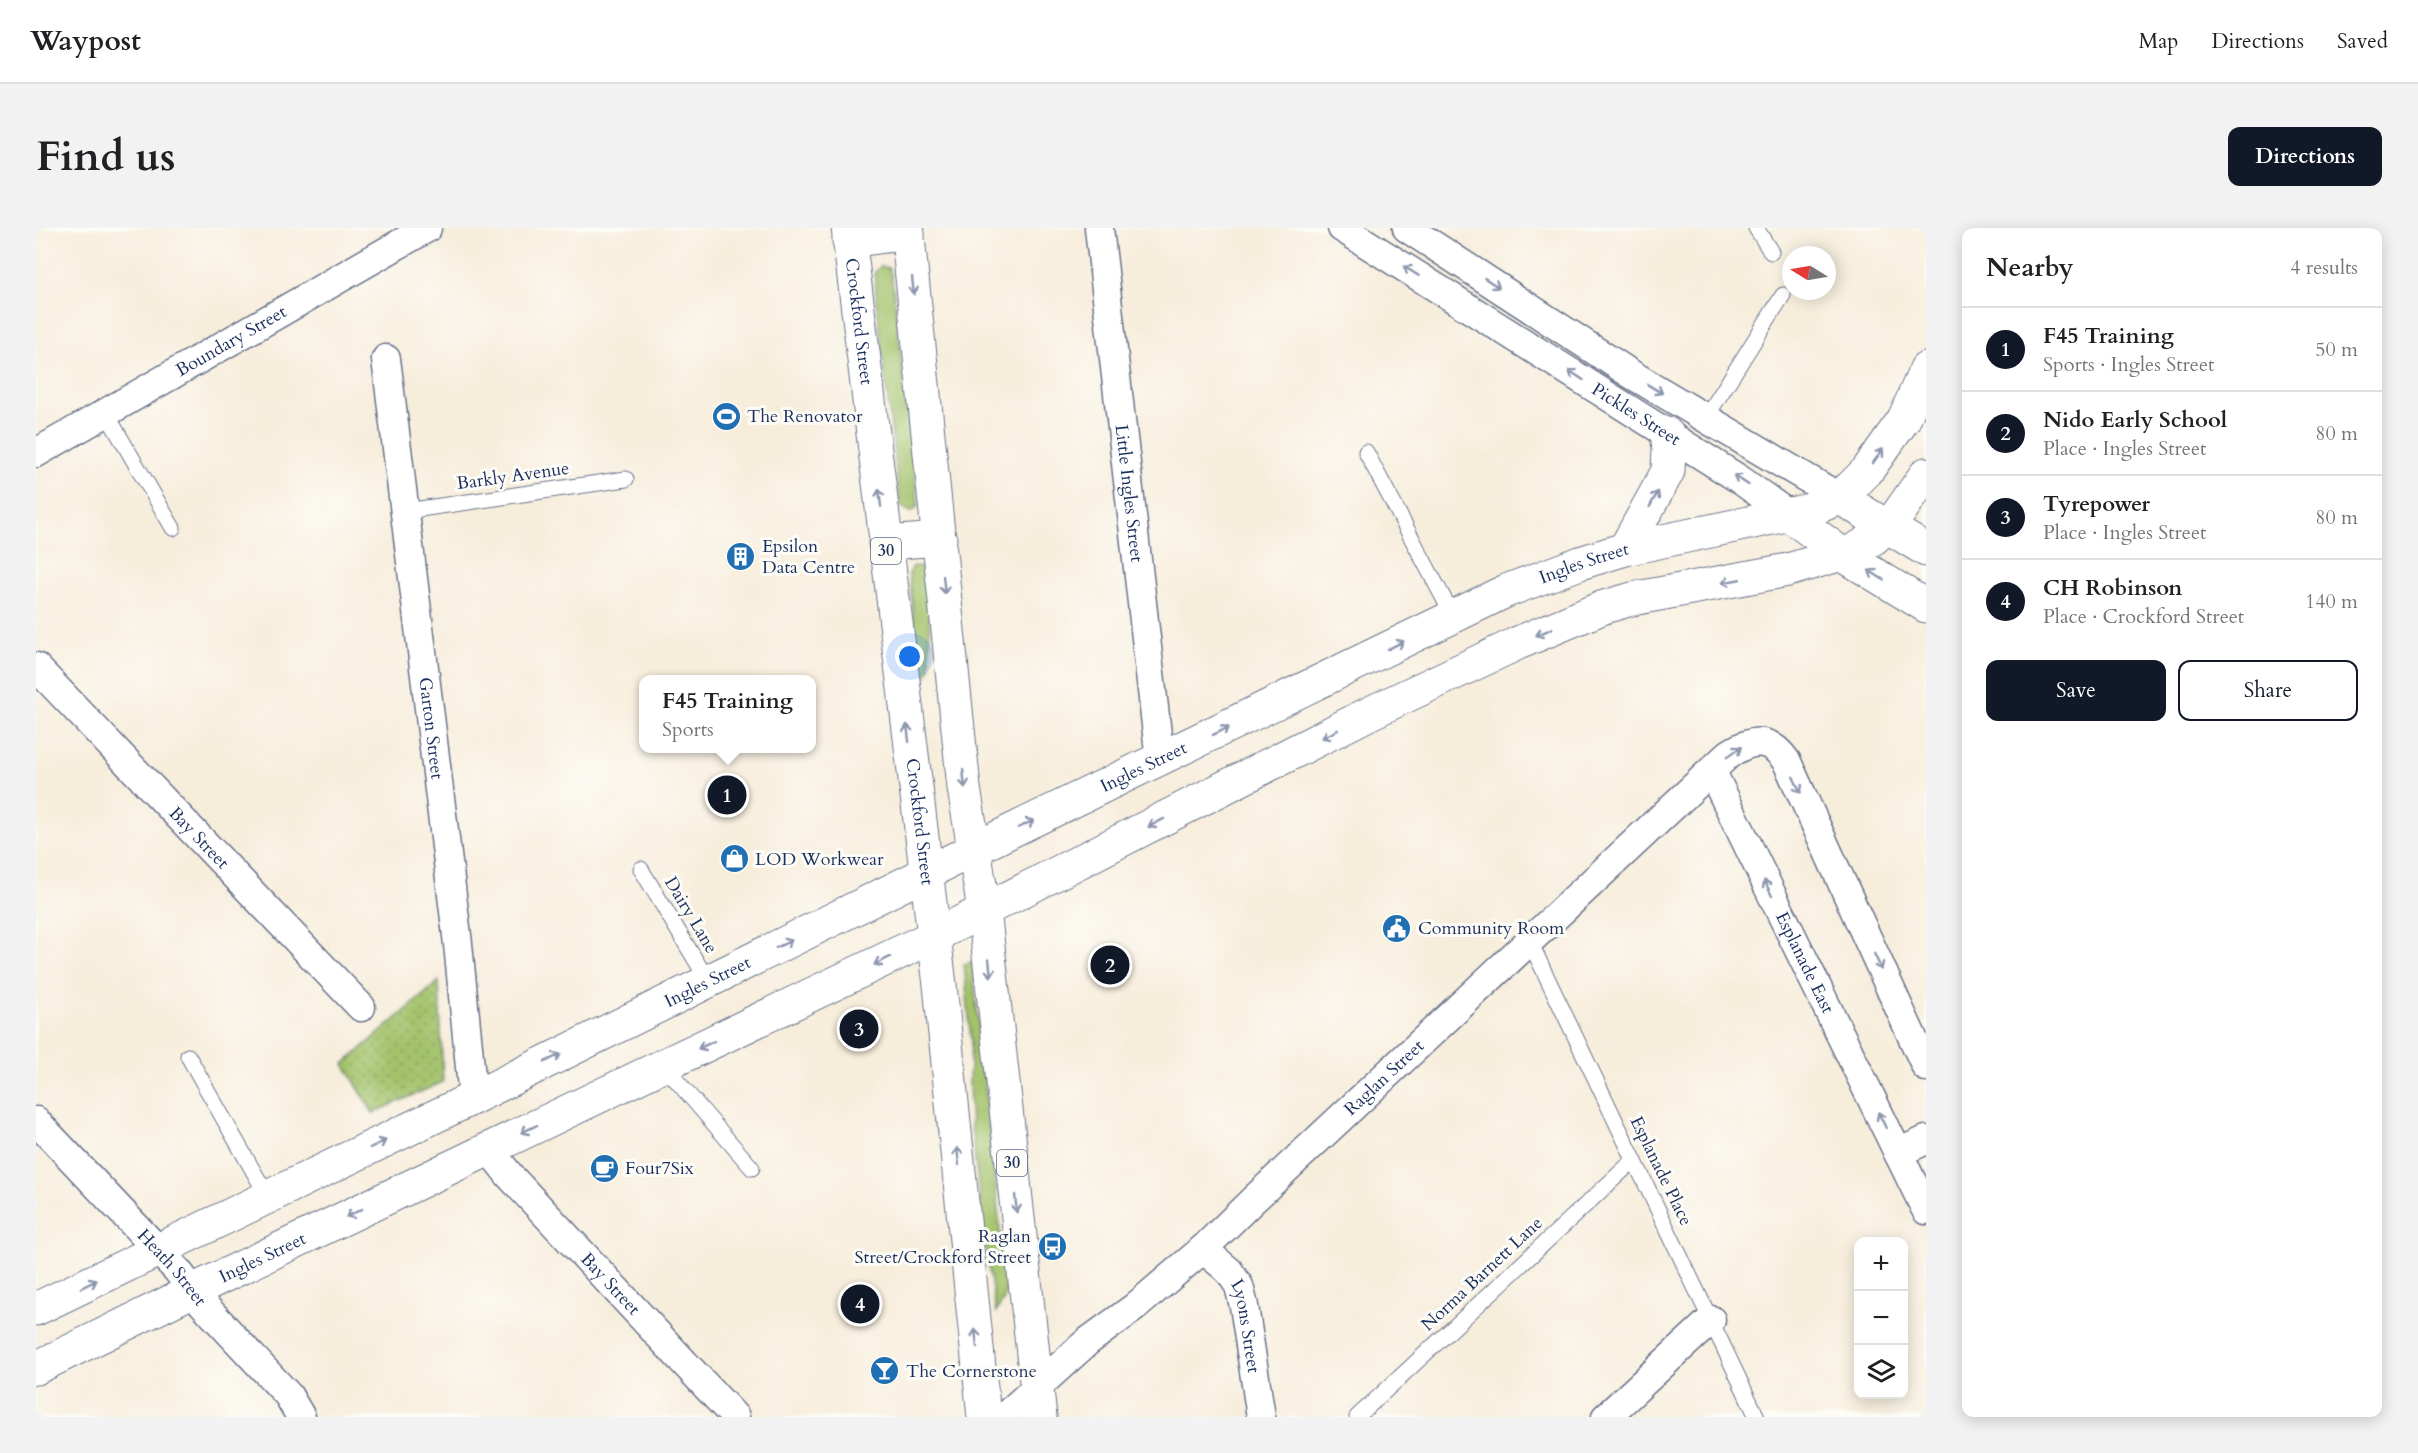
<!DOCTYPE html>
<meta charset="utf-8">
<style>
:root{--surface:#fff;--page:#f2f2f2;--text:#202124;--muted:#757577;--line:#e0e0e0;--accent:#111827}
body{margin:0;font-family:Cardo,serif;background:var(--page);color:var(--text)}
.controls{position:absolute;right:18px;bottom:18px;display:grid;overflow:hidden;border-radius:12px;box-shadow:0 3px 15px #0003}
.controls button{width:54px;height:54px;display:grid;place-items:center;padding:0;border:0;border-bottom:2px solid var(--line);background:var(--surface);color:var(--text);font:30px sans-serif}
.compass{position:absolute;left:1746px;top:18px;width:54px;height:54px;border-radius:50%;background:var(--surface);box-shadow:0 3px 15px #0003;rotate:281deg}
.you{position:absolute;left:874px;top:429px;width:21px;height:21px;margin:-15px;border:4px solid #fff;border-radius:50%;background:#1a73e8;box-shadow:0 0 0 9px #1a73e833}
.badge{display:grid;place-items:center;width:39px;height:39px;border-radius:50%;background:var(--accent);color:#fff;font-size:20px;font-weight:700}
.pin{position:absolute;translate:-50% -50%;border:3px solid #fff;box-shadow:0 2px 6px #0006}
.popup{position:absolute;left:603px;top:447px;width:177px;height:78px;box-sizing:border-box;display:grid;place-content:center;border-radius:12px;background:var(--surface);filter:drop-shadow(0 2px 4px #0005);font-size:20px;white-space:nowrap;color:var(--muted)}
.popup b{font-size:22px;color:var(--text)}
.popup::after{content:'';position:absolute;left:50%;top:100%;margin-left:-12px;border:12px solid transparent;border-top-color:var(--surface)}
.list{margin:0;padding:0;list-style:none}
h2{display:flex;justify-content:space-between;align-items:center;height:78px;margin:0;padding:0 24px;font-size:26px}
h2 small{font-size:20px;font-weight:400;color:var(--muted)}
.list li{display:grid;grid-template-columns:39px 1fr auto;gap:18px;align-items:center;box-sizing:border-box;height:84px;padding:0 24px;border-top:2px solid var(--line)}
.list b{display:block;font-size:22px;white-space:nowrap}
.list p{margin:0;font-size:20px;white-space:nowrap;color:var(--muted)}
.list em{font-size:20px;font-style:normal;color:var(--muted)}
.actions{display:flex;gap:12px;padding:18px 24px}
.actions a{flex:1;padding:14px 0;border:2px solid var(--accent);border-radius:12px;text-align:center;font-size:21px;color:var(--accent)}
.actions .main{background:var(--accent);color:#fff}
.icon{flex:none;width:33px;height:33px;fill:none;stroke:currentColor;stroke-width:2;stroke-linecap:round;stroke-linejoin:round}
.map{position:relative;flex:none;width:1890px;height:1189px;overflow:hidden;border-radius:12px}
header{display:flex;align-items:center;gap:36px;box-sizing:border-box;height:84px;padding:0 30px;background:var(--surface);border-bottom:2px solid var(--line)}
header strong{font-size:28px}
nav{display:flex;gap:33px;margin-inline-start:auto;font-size:21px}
.intro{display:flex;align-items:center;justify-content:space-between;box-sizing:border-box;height:144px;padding:0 36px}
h1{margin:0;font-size:42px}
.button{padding:15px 27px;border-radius:12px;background:var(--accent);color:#fff;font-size:21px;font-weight:700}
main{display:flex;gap:36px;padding:0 36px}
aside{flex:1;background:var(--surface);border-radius:12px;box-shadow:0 3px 15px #0003}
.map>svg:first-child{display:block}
.grass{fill:#a3c26a;stroke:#5f7864;stroke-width:1.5}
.park{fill:url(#park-dots);stroke:#5f7864;stroke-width:1.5}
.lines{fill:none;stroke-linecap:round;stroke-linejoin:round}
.lane-casing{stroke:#68728a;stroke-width:17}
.street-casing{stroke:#68728a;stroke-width:31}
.secondary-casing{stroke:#68728a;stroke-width:35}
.primary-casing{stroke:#68728a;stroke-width:35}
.lane{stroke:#fff;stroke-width:15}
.street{stroke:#fff;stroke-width:28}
.secondary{stroke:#fff;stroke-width:33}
.primary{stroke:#fff;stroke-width:33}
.oneway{stroke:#8d97ae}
.labels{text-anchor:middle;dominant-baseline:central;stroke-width:6;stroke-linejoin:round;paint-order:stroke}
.shield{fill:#fdfcf7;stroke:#5f6c8c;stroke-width:1.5}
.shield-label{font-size:16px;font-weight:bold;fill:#1b2f5e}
.street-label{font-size:18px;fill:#1b2f5e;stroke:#fdfcf7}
.poi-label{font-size:18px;fill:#1b2f5e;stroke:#fdfcf7;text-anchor:start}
</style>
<header>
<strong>Waypost</strong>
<nav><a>Map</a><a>Directions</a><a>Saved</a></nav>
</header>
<div class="intro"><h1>Find us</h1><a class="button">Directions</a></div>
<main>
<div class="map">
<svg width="1890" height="1189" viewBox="0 0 1890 1189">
<defs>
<pattern id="park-dots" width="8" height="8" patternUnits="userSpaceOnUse" patternTransform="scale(1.5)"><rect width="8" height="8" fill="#a3c26a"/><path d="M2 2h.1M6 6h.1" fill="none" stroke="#849e5a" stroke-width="1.8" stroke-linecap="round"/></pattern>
</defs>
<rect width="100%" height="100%" fill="#fdfcf7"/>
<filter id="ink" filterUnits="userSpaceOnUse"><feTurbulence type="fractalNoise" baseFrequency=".0167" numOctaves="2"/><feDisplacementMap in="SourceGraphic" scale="12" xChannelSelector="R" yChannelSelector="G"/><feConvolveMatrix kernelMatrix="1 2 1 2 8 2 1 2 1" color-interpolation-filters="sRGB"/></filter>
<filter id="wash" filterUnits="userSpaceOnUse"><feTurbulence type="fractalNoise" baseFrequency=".008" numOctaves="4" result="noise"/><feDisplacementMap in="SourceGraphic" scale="24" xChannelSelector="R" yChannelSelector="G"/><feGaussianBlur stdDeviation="1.35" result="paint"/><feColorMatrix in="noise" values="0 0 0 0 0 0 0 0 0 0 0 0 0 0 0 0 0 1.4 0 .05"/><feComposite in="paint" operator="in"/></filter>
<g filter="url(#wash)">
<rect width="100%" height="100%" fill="#f7eddb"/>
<!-- grass -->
<g class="grass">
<path d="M845,38L853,40L856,50L882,273V278L875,284L864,278L863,267L840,71L839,44Z"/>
<path d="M877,338C887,338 889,342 893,351L894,442L890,449L884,445L883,440L873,346Z"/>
<path d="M936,733L970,1058L968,1071L960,1084L951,1032L935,899L933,856L935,814L928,736Z"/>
</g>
<!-- park -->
<path class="park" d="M403,753L407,854L337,885L308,836Z"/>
</g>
<g filter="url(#ink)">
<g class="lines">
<defs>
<g id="lane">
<path d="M1720,0L1735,24"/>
<path d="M70,185L137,300"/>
<path d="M1669,191L1747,67"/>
<path d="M1330,224L1417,388"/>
<path d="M370,283L590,251"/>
<path d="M605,641L672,753"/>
<path d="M1494,714L1721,1189"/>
<path d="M152,828L232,969"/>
<path d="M627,837L716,940"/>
<path d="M1321,1189L1598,932"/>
</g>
<g id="street">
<path id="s1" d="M1063,0L1124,532"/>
<path id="s2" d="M1306,0L1703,251L1752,286"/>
<path d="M1371,0L1595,146L1801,268"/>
<path id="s3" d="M350,131L422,716L437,870"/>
<path id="s4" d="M0,225L391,0"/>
<path id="s5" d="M0,439L325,779"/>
<path id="s6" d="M1676,544L1890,982"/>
<path id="s7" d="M0,893L141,1042L167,1076L252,1167L265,1189"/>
<path id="s8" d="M452,920L474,948L699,1189"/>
<path d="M1862,925L1890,912"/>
<path id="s9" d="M1167,1021L1193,1043L1203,1058L1208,1078L1225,1189"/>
<path id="s10" d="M968,1189L1051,1114L1099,1079L1167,1021L1216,973L1693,526C1717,510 1734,509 1751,534L1890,839"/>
<path d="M1570,1189L1675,1092"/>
</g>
<g id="secondary">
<path d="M1801,268L1890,322"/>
<path d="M1752,286L1807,327L1890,378"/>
<path d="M1589,321L1632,243L1633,220L1631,206"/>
<path id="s11" d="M0,1081L437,870L977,602L1470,363L1544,335L1589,321L1774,282L1791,275L1814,260L1831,243L1868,191L1890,141"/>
<path id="s12" d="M0,1140L156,1063L898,708L1334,485L1482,415L1568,379L1596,371L1752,342L1819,322L1838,310L1860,289L1890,246"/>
</g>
<g id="primary">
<path id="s13" d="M812,0L904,757L948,1189"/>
<path d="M871,0L928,560L948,682L1004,1189"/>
<path d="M813,13L872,5"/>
<path d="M849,315L904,311"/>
</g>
</defs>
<!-- lane casing -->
<use href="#lane" class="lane-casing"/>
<!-- street casing -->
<use href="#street" class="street-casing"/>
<!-- secondary casing -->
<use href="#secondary" class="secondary-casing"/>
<!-- primary casing -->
<use href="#primary" class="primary-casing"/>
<!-- lane -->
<use href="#lane" class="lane"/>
<!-- street -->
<use href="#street" class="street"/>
<!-- secondary -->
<use href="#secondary" class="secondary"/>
<!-- primary -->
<use href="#primary" class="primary"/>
</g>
<!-- one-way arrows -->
<defs><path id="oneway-shaft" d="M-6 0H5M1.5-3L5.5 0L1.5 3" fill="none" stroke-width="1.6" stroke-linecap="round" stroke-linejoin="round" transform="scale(1.5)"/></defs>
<g class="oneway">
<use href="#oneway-shaft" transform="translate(1375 43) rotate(-148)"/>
<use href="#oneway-shaft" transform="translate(1456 55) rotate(33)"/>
<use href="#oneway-shaft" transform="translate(877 58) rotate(84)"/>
<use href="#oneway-shaft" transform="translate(1540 147) rotate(-147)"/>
<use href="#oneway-shaft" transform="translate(1619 161) rotate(31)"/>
<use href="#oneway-shaft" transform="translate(1842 228) rotate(-54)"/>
<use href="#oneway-shaft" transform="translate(1705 252) rotate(-147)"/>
<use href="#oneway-shaft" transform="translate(844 270) rotate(-97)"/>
<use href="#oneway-shaft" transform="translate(1618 271) rotate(-61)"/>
<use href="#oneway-shaft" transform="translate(1840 347) rotate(-148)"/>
<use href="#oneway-shaft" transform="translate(1695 353) rotate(169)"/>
<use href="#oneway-shaft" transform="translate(908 357) rotate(84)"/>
<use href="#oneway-shaft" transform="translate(1508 404) rotate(156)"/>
<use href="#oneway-shaft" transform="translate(1360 417) rotate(-27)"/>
<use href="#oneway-shaft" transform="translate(1185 503) rotate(-26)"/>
<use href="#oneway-shaft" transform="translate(872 505) rotate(-97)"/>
<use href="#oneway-shaft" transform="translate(1294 506) rotate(153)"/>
<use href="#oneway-shaft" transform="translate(1698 524) rotate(-35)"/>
<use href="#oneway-shaft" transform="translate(928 551) rotate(84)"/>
<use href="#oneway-shaft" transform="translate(1761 557) rotate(65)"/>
<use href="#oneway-shaft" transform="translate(1120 595) rotate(153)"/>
<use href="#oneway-shaft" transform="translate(990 596) rotate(-26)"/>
<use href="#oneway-shaft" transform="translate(1732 660) rotate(-116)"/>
<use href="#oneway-shaft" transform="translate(748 716) rotate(-26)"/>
<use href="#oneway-shaft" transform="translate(846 733) rotate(154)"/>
<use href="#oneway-shaft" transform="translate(1842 734) rotate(65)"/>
<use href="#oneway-shaft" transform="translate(954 740) rotate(84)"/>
<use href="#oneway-shaft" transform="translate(670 817) rotate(155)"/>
<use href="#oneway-shaft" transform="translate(517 830) rotate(-26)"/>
<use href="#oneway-shaft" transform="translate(1846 892) rotate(-116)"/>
<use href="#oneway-shaft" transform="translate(493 901) rotate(155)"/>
<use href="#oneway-shaft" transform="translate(342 916) rotate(-26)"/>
<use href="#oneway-shaft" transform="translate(922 928) rotate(-96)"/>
<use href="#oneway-shaft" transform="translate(980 976) rotate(84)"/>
<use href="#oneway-shaft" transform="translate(318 985) rotate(154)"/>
<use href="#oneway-shaft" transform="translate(53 1056) rotate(-26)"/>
<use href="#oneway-shaft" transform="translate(940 1110) rotate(-96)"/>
</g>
</g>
<!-- icons -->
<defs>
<symbol id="stadium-disc" viewBox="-11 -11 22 22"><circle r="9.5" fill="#1f6fb2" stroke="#fdfcf7"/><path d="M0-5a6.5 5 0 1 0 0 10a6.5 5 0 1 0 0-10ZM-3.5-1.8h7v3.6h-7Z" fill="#fff"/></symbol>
<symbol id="building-disc" viewBox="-11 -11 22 22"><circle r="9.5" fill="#1f6fb2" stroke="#fdfcf7"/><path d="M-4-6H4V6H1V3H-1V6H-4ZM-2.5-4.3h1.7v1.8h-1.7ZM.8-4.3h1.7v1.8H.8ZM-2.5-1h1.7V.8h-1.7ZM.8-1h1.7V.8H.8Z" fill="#fff"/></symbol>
<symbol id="shop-disc" viewBox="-11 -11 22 22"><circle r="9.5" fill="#1f6fb2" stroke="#fdfcf7"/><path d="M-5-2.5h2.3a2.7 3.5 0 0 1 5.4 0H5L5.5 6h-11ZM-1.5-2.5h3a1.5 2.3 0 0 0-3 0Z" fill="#fff"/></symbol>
<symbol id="civic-disc" viewBox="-11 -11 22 22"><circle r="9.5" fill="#1f6fb2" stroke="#fdfcf7"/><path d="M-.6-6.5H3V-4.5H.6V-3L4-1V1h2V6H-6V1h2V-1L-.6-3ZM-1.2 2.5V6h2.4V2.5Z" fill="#fff"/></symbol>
<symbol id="cafe-disc" viewBox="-11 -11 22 22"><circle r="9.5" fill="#1f6fb2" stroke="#fdfcf7"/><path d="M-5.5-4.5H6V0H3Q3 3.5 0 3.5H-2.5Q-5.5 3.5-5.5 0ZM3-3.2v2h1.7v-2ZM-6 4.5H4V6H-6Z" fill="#fff"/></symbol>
<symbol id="bus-disc" viewBox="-11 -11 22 22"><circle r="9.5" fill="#1f6fb2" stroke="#fdfcf7"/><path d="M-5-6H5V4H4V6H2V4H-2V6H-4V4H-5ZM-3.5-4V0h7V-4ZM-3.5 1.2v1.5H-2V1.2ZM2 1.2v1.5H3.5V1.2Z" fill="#fff"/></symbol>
<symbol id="bar-disc" viewBox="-11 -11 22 22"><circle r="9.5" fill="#1f6fb2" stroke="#fdfcf7"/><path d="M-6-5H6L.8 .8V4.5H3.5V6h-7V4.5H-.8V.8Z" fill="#fff"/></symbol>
</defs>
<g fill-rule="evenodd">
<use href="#stadium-disc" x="674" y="172" width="33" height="33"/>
<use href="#building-disc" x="688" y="312" width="33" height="33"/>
<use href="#shop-disc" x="682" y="614" width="33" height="33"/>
<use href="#civic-disc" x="1344" y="684" width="33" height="33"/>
<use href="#cafe-disc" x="552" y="924" width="33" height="33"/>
<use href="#bus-disc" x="1000" y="1002" width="33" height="33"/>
<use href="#bar-disc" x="832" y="1126" width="33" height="33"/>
</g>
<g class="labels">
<!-- shield labels -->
<g class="shield">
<rect x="835" y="310" width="30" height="26" rx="4.5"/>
<rect x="961" y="922" width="30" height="26" rx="4.5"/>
</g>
<g class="shield-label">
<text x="850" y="323">30</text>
<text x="976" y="935">30</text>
</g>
<!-- street labels -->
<g class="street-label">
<text stroke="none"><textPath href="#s13" startOffset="94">Crockford Street</textPath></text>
<text stroke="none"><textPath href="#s4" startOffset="225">Boundary Street</textPath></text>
<text stroke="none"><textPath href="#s2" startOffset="348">Pickles Street</textPath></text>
<text transform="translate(477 248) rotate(-8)">Barkly Avenue</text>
<text stroke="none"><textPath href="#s1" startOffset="267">Little Ingles Street</textPath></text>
<text stroke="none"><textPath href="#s11" startOffset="1719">Ingles Street</textPath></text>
<text stroke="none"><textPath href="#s3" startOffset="372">Garton Street</textPath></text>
<text stroke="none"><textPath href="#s11" startOffset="1233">Ingles Street</textPath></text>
<text stroke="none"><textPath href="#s13" startOffset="598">Crockford Street</textPath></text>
<text stroke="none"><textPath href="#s5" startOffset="236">Bay Street</textPath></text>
<text transform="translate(655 687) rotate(59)">Dairy Lane</text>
<text stroke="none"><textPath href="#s6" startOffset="212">Esplanade East</textPath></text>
<text stroke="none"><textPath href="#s11" startOffset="747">Ingles Street</textPath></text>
<text stroke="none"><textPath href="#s10" startOffset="510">Raglan Street</textPath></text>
<text transform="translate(1625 943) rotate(64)">Esplanade Place</text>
<text stroke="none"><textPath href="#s12" startOffset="252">Ingles Street</textPath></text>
<text stroke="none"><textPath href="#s7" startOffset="200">Heath Street</textPath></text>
<text transform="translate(1446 1046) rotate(-43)">Norma Barnett Lane</text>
<text stroke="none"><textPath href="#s8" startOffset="183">Bay Street</textPath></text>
<text stroke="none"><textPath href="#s9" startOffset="93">Lyons Street</textPath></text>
</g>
<!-- poi labels -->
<g class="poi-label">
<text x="711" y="188">The Renovator</text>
<text x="726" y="318">Epsilon<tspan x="726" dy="21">Data Centre</tspan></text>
<text x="719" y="631">LOD Workwear</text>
<text x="1382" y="700">Community Room</text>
<text x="589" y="940">Four7Six</text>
<text x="995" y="1008" text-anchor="end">Raglan<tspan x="995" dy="21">Street/Crockford Street</tspan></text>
<text x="870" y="1143">The Cornerstone</text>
</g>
</g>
</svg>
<div class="controls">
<button>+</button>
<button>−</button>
<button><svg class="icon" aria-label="layers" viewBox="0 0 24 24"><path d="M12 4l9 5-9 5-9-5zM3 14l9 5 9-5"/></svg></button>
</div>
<svg class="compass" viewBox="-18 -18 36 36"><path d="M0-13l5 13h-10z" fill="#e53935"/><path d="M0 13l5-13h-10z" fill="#757577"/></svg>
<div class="you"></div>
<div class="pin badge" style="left:691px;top:567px">1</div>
<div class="popup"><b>F45 Training</b>Sports</div>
<div class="pin badge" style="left:1074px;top:737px">2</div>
<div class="pin badge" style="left:823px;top:801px">3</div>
<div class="pin badge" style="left:824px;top:1076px">4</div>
</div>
<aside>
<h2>Nearby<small>4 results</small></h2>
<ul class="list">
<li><span class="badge">1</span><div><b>F45 Training</b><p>Sports · Ingles Street</p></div><em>50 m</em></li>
<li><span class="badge">2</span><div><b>Nido Early School</b><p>Place · Ingles Street</p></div><em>80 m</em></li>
<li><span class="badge">3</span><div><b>Tyrepower</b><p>Place · Ingles Street</p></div><em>80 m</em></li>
<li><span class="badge">4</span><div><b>CH Robinson</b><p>Place · Crockford Street</p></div><em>140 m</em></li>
</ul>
<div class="actions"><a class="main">Save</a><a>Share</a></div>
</aside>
</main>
